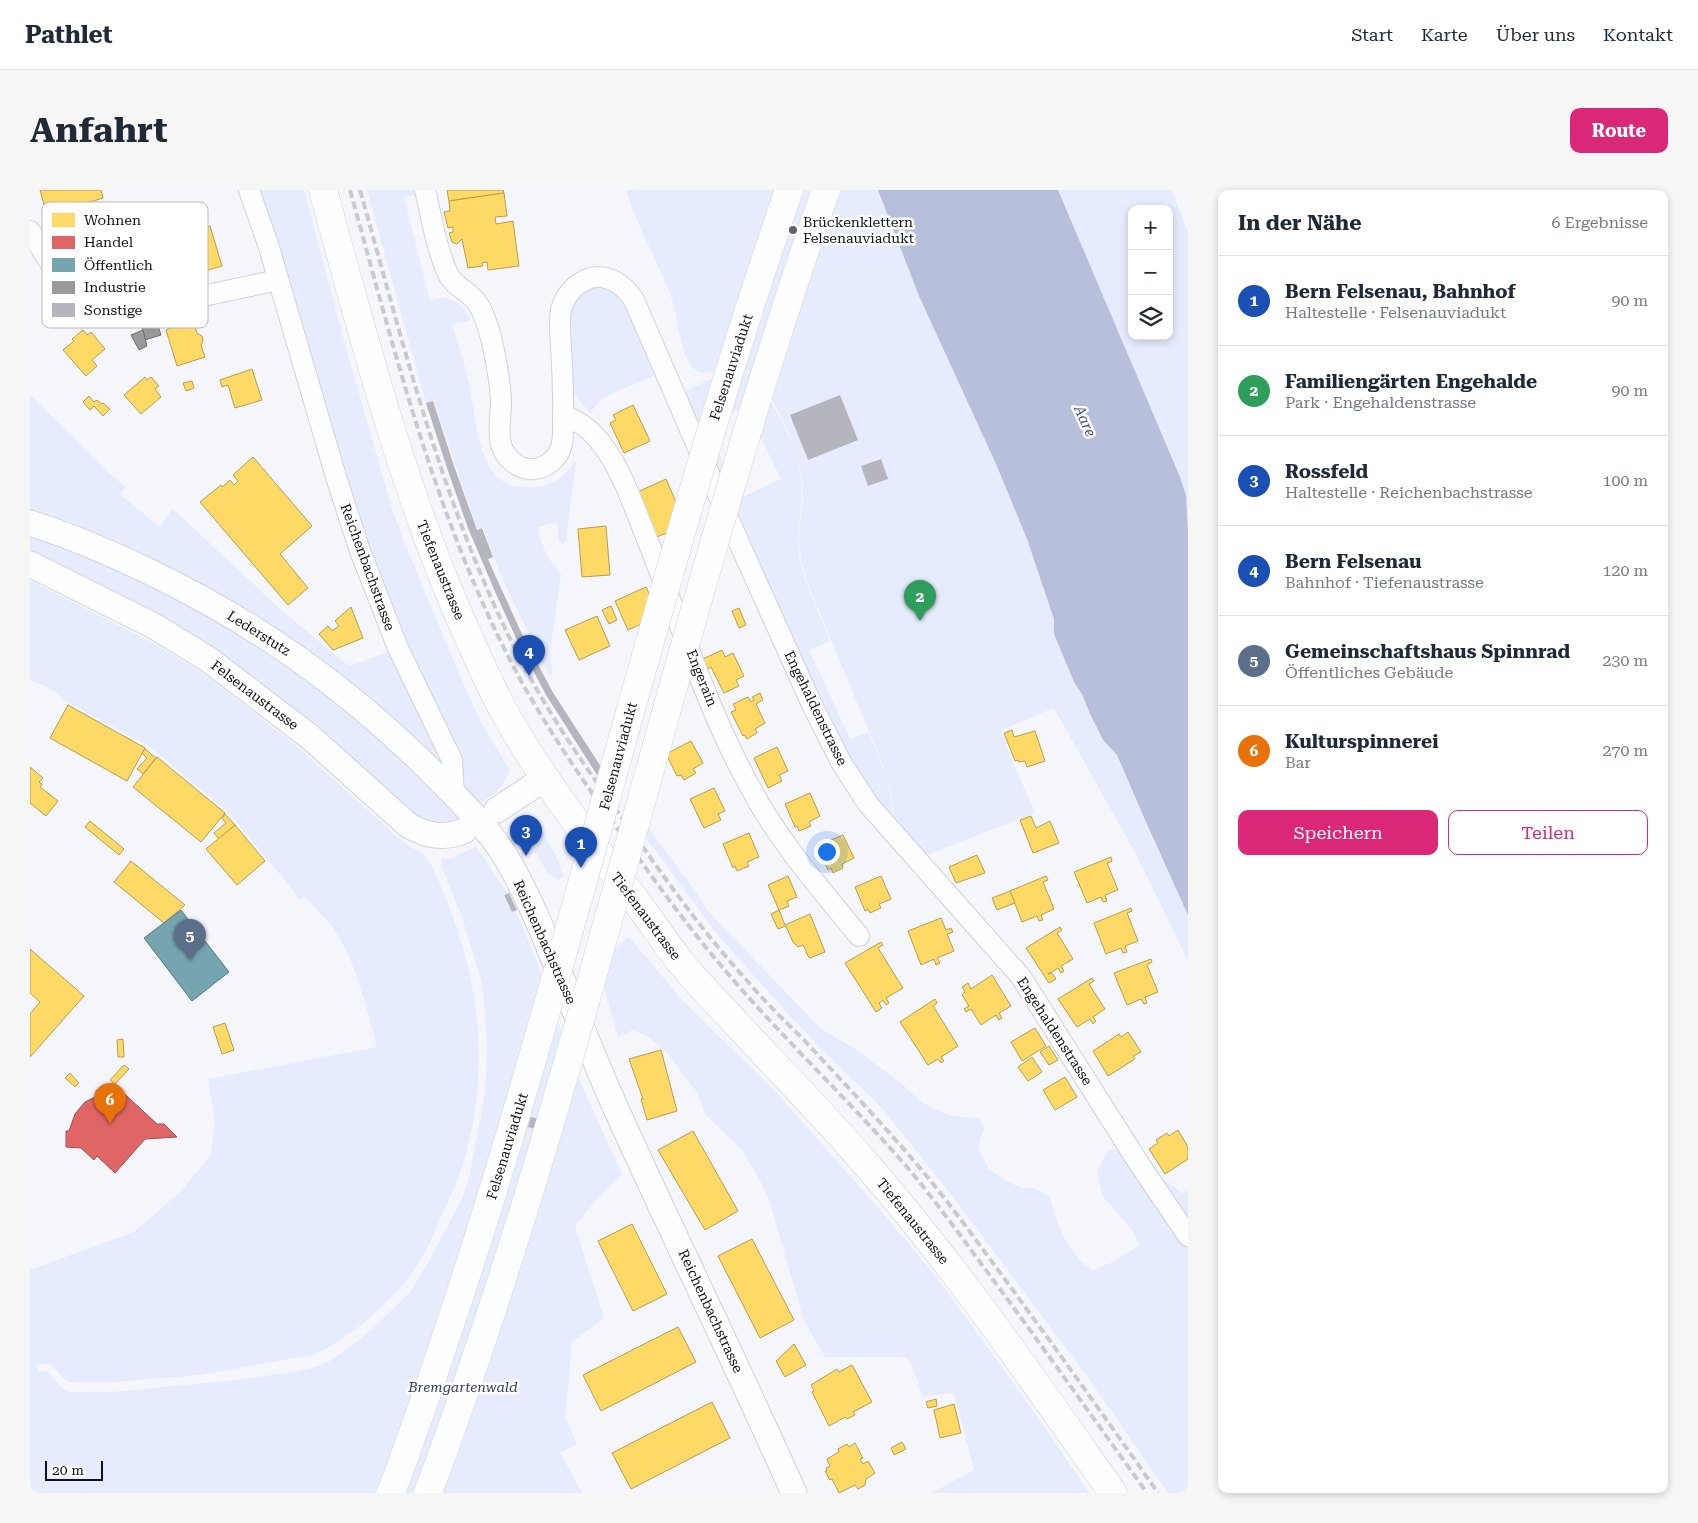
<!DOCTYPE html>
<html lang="de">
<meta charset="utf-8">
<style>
:root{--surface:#fff;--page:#f6f6f7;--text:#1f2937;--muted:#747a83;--line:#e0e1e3;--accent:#db2777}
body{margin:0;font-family:"Roboto Serif",serif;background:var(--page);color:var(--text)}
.controls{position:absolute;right:15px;top:15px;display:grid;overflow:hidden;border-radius:10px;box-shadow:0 2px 8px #0003}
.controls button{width:45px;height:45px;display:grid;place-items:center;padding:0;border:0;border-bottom:1px solid var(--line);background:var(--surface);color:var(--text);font:25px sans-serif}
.scale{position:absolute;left:15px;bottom:12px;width:58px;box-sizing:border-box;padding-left:5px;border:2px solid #10121b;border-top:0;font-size:14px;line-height:18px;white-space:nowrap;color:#10121b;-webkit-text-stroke:4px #fff;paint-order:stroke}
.you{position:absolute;left:796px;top:661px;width:18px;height:18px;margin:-12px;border:4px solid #fff;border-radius:50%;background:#1a73e8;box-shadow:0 0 0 8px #1a73e833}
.badge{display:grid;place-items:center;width:32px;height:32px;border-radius:50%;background:var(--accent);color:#fff;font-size:16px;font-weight:700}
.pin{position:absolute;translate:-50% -41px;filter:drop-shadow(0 1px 2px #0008)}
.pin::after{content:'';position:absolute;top:26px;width:18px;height:15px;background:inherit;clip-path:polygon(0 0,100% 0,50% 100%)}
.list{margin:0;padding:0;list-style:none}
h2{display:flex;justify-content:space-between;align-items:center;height:65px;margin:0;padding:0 20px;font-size:21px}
h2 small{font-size:16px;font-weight:400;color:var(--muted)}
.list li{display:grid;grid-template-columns:32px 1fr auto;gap:15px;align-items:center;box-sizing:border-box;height:90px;padding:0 20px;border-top:1px solid var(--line)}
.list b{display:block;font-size:19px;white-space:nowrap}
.list p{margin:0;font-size:16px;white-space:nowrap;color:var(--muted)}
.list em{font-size:16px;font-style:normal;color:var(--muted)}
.actions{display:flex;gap:10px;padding:15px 20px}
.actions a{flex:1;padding:11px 0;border:1px solid var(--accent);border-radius:10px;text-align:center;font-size:18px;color:var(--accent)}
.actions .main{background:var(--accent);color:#fff}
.icon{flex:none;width:28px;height:28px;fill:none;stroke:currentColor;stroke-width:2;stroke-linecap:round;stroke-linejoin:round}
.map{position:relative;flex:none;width:1158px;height:1303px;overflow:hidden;border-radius:10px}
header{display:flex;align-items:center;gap:30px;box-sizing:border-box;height:70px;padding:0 25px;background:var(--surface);border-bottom:1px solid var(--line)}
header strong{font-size:24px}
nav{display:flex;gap:28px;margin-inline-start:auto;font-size:18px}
.intro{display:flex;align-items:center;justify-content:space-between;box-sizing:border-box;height:120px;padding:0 30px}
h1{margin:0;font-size:35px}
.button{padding:12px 22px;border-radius:10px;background:var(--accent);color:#fff;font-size:18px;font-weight:700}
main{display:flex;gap:30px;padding:0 30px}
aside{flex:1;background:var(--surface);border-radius:10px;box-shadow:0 2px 8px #0003}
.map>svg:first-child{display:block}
.green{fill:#e6ebfd;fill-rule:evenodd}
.water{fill:#b8bfda}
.homes{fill:#ffd966;stroke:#b79d50}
.shops{fill:#e06666;stroke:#a24d50}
.public{fill:#76a5af;stroke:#577983}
.industry{fill:#999;stroke:#707073}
.building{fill:#b4b5bd}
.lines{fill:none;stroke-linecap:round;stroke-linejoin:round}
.minor-casing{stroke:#d0d2db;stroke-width:22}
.tertiary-casing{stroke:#d0d2db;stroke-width:27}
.primary-casing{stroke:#d0d2db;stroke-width:29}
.minor{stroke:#fdfeff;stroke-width:20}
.tertiary{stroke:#fdfeff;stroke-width:25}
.primary{stroke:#fdfeff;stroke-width:28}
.rail{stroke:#cacacc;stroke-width:4;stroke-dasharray:8 4;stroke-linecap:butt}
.motorway-bridge-casing{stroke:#d0d2db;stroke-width:29;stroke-linecap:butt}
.motorway-bridge{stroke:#fdfeff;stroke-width:28}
.poi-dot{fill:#60626a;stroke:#fff;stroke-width:2}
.labels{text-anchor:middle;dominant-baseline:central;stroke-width:5;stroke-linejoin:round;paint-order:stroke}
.poi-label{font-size:14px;fill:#10121b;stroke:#fff;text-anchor:start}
.street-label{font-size:14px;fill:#10121b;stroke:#fff}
.park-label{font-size:14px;font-style:italic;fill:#333a6b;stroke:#fff}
.water-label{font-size:15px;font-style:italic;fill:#474f82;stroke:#fff}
.key{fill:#fff;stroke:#b7b8bb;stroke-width:1}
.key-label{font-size:14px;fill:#10121b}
</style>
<header>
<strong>Pathlet</strong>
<nav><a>Start</a><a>Karte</a><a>Über uns</a><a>Kontakt</a></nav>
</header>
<div class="intro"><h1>Anfahrt</h1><a class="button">Route</a></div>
<main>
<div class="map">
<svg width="1158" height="1303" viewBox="0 0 1158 1303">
<rect width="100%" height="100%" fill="#f4f6fc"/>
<!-- green -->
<g class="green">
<path d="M229,0H274L317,162L362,319L374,352L433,493L451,532L480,581L472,595L467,601L426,631L412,646L281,547L0,373V205L77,281L96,298L90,304L129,337L143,319L251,420L319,476L377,455L340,359L321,304Z"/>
<path d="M337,0H394L395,2L374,7L400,111C404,110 409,108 413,108C425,108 437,119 440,130L422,135C428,155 435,174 439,194C447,227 446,292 490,297C502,298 513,297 524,292C534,287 539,277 546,271L536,351L533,354L529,352L527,332L508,337C511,356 518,370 531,384L520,462L522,483L521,485L518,483L471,386L453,337L447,339L404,211L396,213Z"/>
<path d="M596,0H848L889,106L966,274L997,349L1024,429L1025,444L1044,492L1052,504L1060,524L1073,550L1087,565L1116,634L1158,725V771L1106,664L1024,518L971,540L981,568L1005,623L896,665L862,629C866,611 858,592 853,575L776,389C773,376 769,363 769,349C770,332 773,316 773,300C771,262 750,219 728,188C713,167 684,191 664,179C652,172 648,129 644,115C631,75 608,40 596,0Z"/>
<path d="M1028,0H1142L1158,42V341L1156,305L1150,287ZM1102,19H1139V146H1102Z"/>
<path d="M562,98C579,97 591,106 599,119L624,186L572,208L560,223L543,202L538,125L548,108Z"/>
<path d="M712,179L726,187L750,228L763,255L768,273L772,299L768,348L769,366L775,390L800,451L779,460L820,549L838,542C847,564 867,604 861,628L811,572L654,202L695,182ZM715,216L751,289L711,308L676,236Z"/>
<path d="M0,390L115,449L171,481L269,558L365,645C370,649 375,653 380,657C384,660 390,660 393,664C404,674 422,723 427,739C453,814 457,900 432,977C427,993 419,1009 412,1025C402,1048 392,1072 376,1091C352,1120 316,1151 282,1165L169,1185L83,1192H40L34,1189L20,1174L5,1175L9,1182L17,1181L33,1199L39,1202H82L206,1190L265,1182L285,1177L302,1170L323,1155L343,1138L381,1101L395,1078L432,1009L439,988L453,915L456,890L457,855L455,822L452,793L431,724L412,678V668L422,669L446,656L473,697L477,703L473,705L482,722L486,721L506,770L546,883L592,984L565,1011L545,1036L574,1128L542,1152L535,1228L547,1254L530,1263L552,1303H0V1080L104,1042L152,1000L180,966L185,933L178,889L347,857C338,824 330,789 315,758C306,739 290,722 275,707L269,710L258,694L197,621L130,565L117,555L35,511L22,499L0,490Z"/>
<path d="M597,609L656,688L679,722L789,837L831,863L873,895L894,914L921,926L950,928L954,939L948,957L959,979L973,989L991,998H1005L1020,1007C1025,1032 1040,1068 1063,1080L1081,1073L1110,1055L1101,1039L1072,1005L1067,981L1078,961L1095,957L1158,1047V1303H1138L1062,1193L923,1007L851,917L795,863L760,826L686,743L595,619Z"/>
<path d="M504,627L526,666L533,686L529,691L517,682L506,663L499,665L478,636L488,630Z"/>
<path d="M599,747L653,811L745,901L856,1027L907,1088L955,1154L1004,1222L1059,1303H902L944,1280L924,1203L892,1206L884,1179L876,1167H795L774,1130L740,1013L730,990L711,959L675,924L667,902L638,864L619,847L603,840L588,847L567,772Z"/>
<path d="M1133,990L1138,992L1151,1003L1158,1000V1045L1124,996Z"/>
</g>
<!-- water -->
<path class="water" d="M848,0H1028L1150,287L1156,305L1158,341V725L1115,630L1087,565L1073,550L1060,524L1052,504L1044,492L1024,444V429L997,349L966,274L889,106Z"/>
<!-- homes -->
<g class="homes">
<path d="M10,0H71L73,8L17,25Z"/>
<path d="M417,0H473L474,3L419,11Z"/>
<path d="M474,3L477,26L465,27L466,34L483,31L489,76L458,80L457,72L452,73L453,76L438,78L432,49L427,54L422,52L419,43L423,42V37L418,38L414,22L420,21L419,11Z"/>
<path d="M180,36L192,76L165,84L151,40L159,38L160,42Z"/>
<path d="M157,128L158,133L163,131L167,143L172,146L173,151L171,155L175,167L147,176L136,140L141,138L139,133Z"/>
<path d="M53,140L57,145L61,142L75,159L62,170L67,176L56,186L33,160L44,151L42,149Z"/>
<path d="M222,179L232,210L205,218L198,195L192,197L190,190Z"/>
<path d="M115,187L117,190L121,187L129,196L125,199L131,207L111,224L94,205Z"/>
<path d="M162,191L164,198L156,201L153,193Z"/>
<path d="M59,206L64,212L67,210L72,214L73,213L80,219L73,226L64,216L60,220L53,212Z"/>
<path d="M603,215L620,251L594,263L580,233L586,230L583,225Z"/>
<path d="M223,267L282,336L250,364L278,398L258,415L170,312L191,295L192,297L200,290L204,295L208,291L203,285Z"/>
<path d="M636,289L656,335L622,349L603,304Z"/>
<path d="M576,336L580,385L552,387L548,339Z"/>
<path d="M616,397L629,426L598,440L585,411Z"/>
<path d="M581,416L587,430L579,434L572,420Z"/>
<path d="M321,417L333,448L303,460L289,444L298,436L302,441L309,436L305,431Z"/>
<path d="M709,418L716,435L709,438L702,421Z"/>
<path d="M567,426L580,456L549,470L535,440Z"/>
<path d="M692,460L695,467L703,463L714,486L706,490L709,496L694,503L681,477L678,479L673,469Z"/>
<path d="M730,503L733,510L726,514L735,533L725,539L727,543L717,549L714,545L713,546L701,522L706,520L703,514L718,507L721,512L724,510L722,507Z"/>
<path d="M38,515L115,558L97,591L20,548Z"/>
<path d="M982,540L984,547L1005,541L1015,571L997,577L995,571L989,572L988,570L985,571L974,543Z"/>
<path d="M661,551L673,573L663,579L666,583L654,590L651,585L647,586L636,564Z"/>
<path d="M747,557L758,581L749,585L752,591L738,598L724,568Z"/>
<path d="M115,559L126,568L113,584L107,579L117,568L112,563Z"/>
<path d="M127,567L195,623L171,652L103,597Z"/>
<path d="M0,577L13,588L9,592L12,594L10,597L28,611L16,626L0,613Z"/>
<path d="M684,598L695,621L688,624L691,630L674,638L660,609Z"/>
<path d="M780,603L790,626L779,632L781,636L769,641L767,636L765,637L755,614Z"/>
<path d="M195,624L205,635L189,649L184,643L196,633L192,628Z"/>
<path d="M1001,626L1006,638L1020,631L1029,653L1003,663L990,630Z"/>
<path d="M60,631L94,659L89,665L55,637Z"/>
<path d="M205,635L235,671L207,695L176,659Z"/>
<path d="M719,643L729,667L717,672L719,676L707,681L705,676L703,678L693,654Z"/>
<path d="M813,645L824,668L812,674L813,678L803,683L801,678L798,680L787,656Z"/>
<path d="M947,665L955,683L926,693L919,677Z"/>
<path d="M1081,667L1082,671L1077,673L1088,700L1075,705L1077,711L1073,712L1071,707L1057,713L1044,682Z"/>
<path d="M101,671L155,715L134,733L84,692Z"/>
<path d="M758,686L767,707L757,711L759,716L749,720L738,695Z"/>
<path d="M851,686L861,709L849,714L851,718L840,723L838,719L835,721L825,697Z"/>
<path d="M1016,686L1018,690L1013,692L1024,719L1011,725L1013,730L1009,731L1007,726L992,732L980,701Z"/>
<path d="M980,701L985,713L967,720L962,708Z"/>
<path d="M1101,718L1102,721L1097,723L1108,751L1095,756L1097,762L1093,763L1091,758L1076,764L1064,733Z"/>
<path d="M749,720L755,735L780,724L795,762L780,768L778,766L773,755L768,757L763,752L756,736L748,739L741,724Z"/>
<path d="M911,728L916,740L921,738L923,742L917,744L924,761L907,768L910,773L906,775L904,769L891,775L878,741Z"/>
<path d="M1030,737L1032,740L1027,743L1043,769L1031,776L1034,781L1031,783L1028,778L1018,784L1022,783L1026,789L1019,793L996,758Z"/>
<path d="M851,752L853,755L848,758L873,798L856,808L859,813L856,815L853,810L849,813L852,818L846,822L815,773Z"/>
<path d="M0,759L54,806L0,867V824L10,812L0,803Z"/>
<path d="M1121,769L1122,772L1117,775L1128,802L1115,807L1117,813L1114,814L1111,809L1097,815L1084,783Z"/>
<path d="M962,785L981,816L969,823L972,828L969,830L966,825L951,835L941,819L936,822L934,819L939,816L932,805L935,802L932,797L938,793L941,799Z"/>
<path d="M1062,788L1064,791L1059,794L1075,819L1063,827L1066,831L1063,834L1060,829L1047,837L1028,809Z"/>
<path d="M905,809L907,813L903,816L928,856L911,867L914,871L911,873L908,869L898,875L870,832Z"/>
<path d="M195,833L204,860L192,864L183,837Z"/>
<path d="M1005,838L1016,856L992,871L981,852Z"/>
<path d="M1098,842L1111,862L1103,866L1105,869L1078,886L1063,861L1089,844L1091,847Z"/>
<path d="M93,849L94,867H88L87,850Z"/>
<path d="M1019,856L1028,870L1019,875L1010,862Z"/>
<path d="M631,860L647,921L617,930L611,909H613L599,869Z"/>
<path d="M1002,867L1012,882L998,891L988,877Z"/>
<path d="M94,875L99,879L85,894L80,890Z"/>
<path d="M40,883L49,893L45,897L35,888Z"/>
<path d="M1035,887L1047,907L1025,920L1013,900Z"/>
<path d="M1148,940L1158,957V969L1135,984L1119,959L1128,953L1126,950L1137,943L1139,946Z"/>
<path d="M663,941L708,1021L675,1040L628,960Z"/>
<path d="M602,1034L637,1104L603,1121L568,1051Z"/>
<path d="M722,1049L764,1130L730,1148L688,1066Z"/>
<path d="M648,1137L666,1172L571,1221L553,1185Z"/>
<path d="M764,1154L776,1175L755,1187L746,1171Z"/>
<path d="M822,1175L842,1212L823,1222L825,1225L817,1229L815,1227L799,1236L782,1202L784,1201L781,1195L807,1179L809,1182Z"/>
<path d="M906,1209L907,1216L898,1218L896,1212Z"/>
<path d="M682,1212L700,1248L601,1299L582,1263Z"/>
<path d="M924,1214L931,1243L910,1248L904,1220Z"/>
<path d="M872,1252L876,1259L864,1265L861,1258Z"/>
<path d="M825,1253L833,1268L830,1269L833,1274L838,1271L845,1283L836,1289L835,1295L828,1299L825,1295L809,1303L802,1289L800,1290L795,1281H797L796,1278L800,1276L797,1269L809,1262L808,1259L817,1254L819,1257Z"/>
</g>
<!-- shops -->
<path class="shops" d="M86,896L127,934H134L147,947L115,949L85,983L67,966L64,970L51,958L36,957V941H39L45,924L55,912L67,906L66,901Z"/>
<!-- public -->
<path class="public" d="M151,720L199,782L162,811L114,748Z"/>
<!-- industry -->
<g class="industry">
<path d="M126,129L131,145L115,150L111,134Z"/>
<path d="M113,140L117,156L109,160L101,145Z"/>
</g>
<!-- building -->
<g class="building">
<path d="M810,205L828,250L778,270L760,225Z"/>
<path d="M403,211L424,276L447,340L452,338L463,367L458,369L465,385L492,444L522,501L573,580L567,585L516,505L486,448L466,404L438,338L417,278L396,213Z"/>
<path d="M851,269L858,289L838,296L831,276Z"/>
<path d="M479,703L487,720L482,722L474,705Z"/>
<path d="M501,927L508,929L505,939L498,937Z"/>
</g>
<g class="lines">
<defs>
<g id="minor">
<path d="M219,0L238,54L307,290L330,361L368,458L422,570L424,605"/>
<path d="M395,0C402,28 406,58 418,84C424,96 437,101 445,110C456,123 463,154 466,171C468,184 471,199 471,212C471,233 463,257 483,272C489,277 496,280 504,279C515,278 526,270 530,260C534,251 533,240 533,230C534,205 532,180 531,154C530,143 529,131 531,120C534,109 541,99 550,93C557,89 560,87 568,87C584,87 595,97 604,110L706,346L783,517L811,572L838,614L991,787L1108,972L1158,1046"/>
<path d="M0,41L39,103L51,113L67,120L84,121L135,114L248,90"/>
<path d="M533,225C546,230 558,237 567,248C591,276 603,315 617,349C650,432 677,519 720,597C749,652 790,698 829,746"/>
</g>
<g id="tertiary">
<path d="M0,333C41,346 81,363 120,382C226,433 315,496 399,579C424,605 452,631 472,661C494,696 510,734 525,772C545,821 565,872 587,921C645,1049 707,1175 764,1303"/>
<path d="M0,374L122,435L178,469L280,547L378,635C397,646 413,649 434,641"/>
<path d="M467,620L515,588"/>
</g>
<path id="primary" d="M293,0C332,142 369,285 427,421C443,457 458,493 477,527C514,592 560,652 606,711C622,732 636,754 652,774C668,794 687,812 704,831C748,879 794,925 836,974C926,1077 1004,1191 1083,1303"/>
</defs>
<!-- minor casing -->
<use href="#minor" class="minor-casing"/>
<!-- tertiary casing -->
<use href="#tertiary" class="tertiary-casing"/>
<!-- primary casing -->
<use href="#primary" class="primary-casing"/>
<!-- minor -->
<use href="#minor" class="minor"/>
<!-- tertiary -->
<use href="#tertiary" class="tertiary"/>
<!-- primary -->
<use href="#primary" class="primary"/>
<!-- rail -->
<g class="rail">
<path d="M320,0C367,169 409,343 495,498C526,552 561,603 598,653C634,704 671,754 713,801C766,861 824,916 877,977C909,1015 937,1055 967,1095C1017,1163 1067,1233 1117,1303"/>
<path d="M330,0C377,167 418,338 502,491C531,543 566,592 601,640C638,693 676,746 720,794C737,814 756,832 774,850C811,890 848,929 884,971C916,1008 945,1049 974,1088C1026,1159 1078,1231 1128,1303"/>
</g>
<defs>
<g id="motorway-bridge">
<path d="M361,1303C520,877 610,429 759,0"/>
<path d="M398,1303C519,980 598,643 696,313C727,208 759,103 796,0"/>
</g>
</defs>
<!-- motorway-bridge casing -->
<use href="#motorway-bridge" class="motorway-bridge-casing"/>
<!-- motorway-bridge -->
<use href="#motorway-bridge" class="motorway-bridge"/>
</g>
<!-- markers -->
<circle class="poi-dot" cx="763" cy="40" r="5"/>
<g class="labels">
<!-- poi labels -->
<g class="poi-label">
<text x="773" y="32">Brückenklettern<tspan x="773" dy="16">Felsenauviadukt</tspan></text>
</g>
<!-- street labels -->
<g class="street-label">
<text transform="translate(701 177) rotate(-72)">Felsenauviadukt</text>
<text transform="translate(338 377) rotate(70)">Reichenbachstrasse</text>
<text transform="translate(411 380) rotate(68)">Tiefenaustrasse</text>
<text transform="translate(229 443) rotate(32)">Lederstutz</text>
<text transform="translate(672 488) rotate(68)">Engerain</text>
<text transform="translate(225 505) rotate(37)">Felsenaustrasse</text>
<text transform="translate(786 518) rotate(64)">Engehaldenstrasse</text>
<text transform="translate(588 566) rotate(-75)">Felsenauviadukt</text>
<text transform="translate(616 726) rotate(53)">Tiefenaustrasse</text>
<text transform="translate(515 752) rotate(66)">Reichenbachstrasse</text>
<text transform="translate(1025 841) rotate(57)">Engehaldenstrasse</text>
<text transform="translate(477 956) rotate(-73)">Felsenauviadukt</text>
<text transform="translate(883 1031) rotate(51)">Tiefenaustrasse</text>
<text transform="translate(681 1121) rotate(65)">Reichenbachstrasse</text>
</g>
<!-- park labels -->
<g class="park-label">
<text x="433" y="1197">Bremgartenwald</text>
</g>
<!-- water labels -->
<g class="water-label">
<text transform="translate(1055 231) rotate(66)">Aare</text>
</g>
</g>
<!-- legend -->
<rect x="12" y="12" width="166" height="126" rx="8" class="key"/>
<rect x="22" y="23" width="23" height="14" fill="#ffd966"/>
<rect x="22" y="46" width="23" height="13" fill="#e06666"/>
<rect x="22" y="68" width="23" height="14" fill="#76a5af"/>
<rect x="22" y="91" width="23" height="13" fill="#999"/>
<rect x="22" y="113" width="23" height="14" fill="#b4b5bd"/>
<g class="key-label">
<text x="54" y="35">Wohnen</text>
<text x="54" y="57">Handel</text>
<text x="54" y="80">Öffentlich</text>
<text x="54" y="102">Industrie</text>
<text x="54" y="125">Sonstige</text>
</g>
</svg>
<div class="controls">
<button>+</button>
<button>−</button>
<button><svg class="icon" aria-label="layers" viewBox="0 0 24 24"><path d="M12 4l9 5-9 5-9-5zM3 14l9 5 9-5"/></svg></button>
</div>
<div class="scale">20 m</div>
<div class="you"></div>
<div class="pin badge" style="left:551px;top:678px;background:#1a4fb4">1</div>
<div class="pin badge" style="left:890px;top:431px;background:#2e9e5b">2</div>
<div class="pin badge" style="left:496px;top:666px;background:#1a4fb4">3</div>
<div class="pin badge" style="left:499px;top:486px;background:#1a4fb4">4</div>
<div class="pin badge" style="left:160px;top:770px;background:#5c6f8a">5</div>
<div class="pin badge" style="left:80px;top:934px;background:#e8710a">6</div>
</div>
<aside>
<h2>In der Nähe<small>6 Ergebnisse</small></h2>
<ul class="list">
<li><span class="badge" style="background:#1a4fb4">1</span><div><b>Bern Felsenau, Bahnhof</b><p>Haltestelle · Felsenauviadukt</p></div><em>90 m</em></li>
<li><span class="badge" style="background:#2e9e5b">2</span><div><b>Familiengärten Engehalde</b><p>Park · Engehaldenstrasse</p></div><em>90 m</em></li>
<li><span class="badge" style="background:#1a4fb4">3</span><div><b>Rossfeld</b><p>Haltestelle · Reichenbachstrasse</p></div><em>100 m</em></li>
<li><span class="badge" style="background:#1a4fb4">4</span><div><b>Bern Felsenau</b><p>Bahnhof · Tiefenaustrasse</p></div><em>120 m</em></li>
<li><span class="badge" style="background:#5c6f8a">5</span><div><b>Gemeinschaftshaus Spinnrad</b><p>Öffentliches Gebäude</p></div><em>230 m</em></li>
<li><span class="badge" style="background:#e8710a">6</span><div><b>Kulturspinnerei</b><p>Bar</p></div><em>270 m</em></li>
</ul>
<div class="actions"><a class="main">Speichern</a><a>Teilen</a></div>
</aside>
</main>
